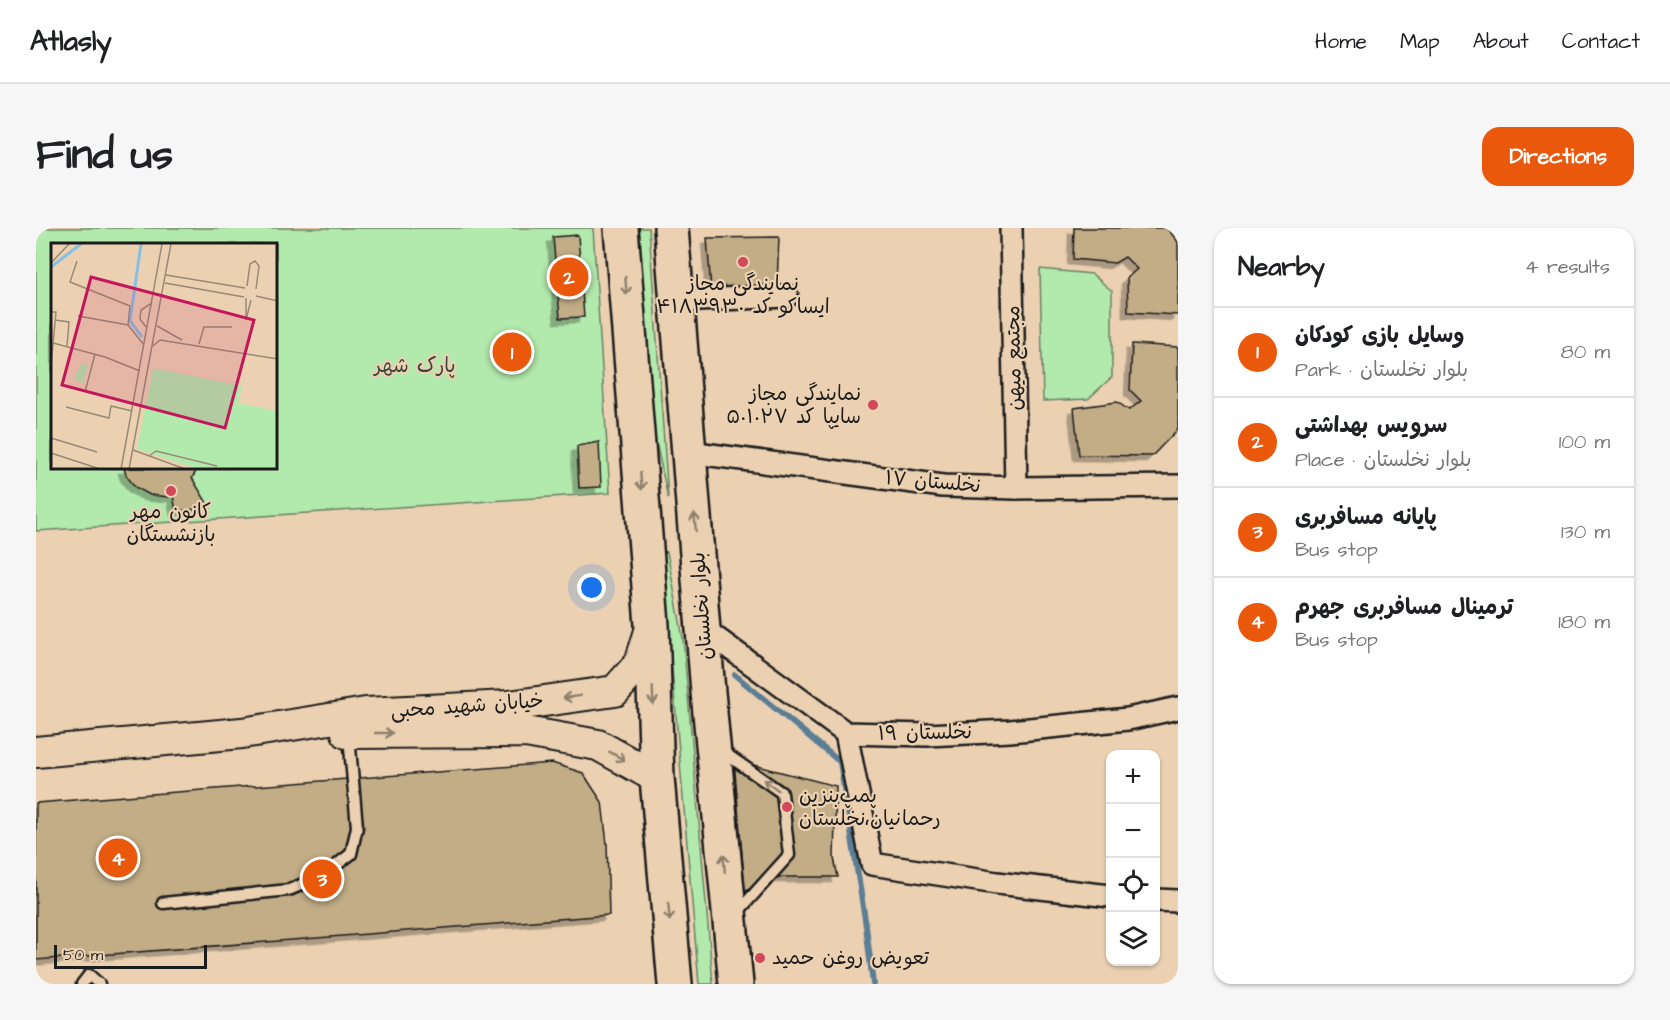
<!DOCTYPE html>
<meta charset="utf-8">
<style>
:root{--surface:#fff;--page:#f6f6f6;--text:#202124;--muted:#757577;--line:#e0e0e0;--accent:#ea580c}
body{margin:0;font-family:"Architects Daughter","Playpen Sans Arabic",sans-serif;background:var(--page);color:var(--text)}
.controls{position:absolute;right:18px;bottom:18px;display:grid;overflow:hidden;border-radius:12px;box-shadow:0 2px 4px #0004}
.controls button{width:54px;height:54px;display:grid;place-items:center;padding:0;border:0;border-bottom:2px solid var(--line);background:var(--surface);color:var(--text);font:30px sans-serif}
.scale{position:absolute;left:18px;bottom:15px;width:153px;box-sizing:border-box;padding-left:6px;border:3px solid #1c1c1c;border-top:0;font-size:16px;line-height:21px;white-space:nowrap;color:#1c1c1c;-webkit-text-stroke:4px #ebd1b2;paint-order:stroke}
.you{position:absolute;left:556px;top:360px;width:21px;height:21px;margin:-15px;border:4px solid #fff;border-radius:50%;background:#1a73e8;box-shadow:0 0 0 9px #1a73e833}
.badge{display:grid;place-items:center;width:39px;height:39px;border-radius:50%;background:var(--accent);color:#fff;font-size:20px;font-weight:700}
.pin{position:absolute;translate:-50% -50%;border:3px solid #fff;box-shadow:0 2px 6px #0006}
.list{margin:0;padding:0;list-style:none}
h2{display:flex;justify-content:space-between;align-items:center;height:78px;margin:0;padding:0 24px;font-size:26px}
h2 small{font-size:20px;font-weight:400;color:var(--muted)}
.list li{display:grid;grid-template-columns:39px 1fr auto;gap:18px;align-items:center;box-sizing:border-box;height:90px;padding:0 24px;border-top:2px solid var(--line)}
.list b{display:block;font-size:22px;white-space:nowrap}
.list p{margin:0;font-size:20px;white-space:nowrap;color:var(--muted)}
.list em{font-size:20px;font-style:normal;color:var(--muted)}
.icon{flex:none;width:33px;height:33px;fill:none;stroke:currentColor;stroke-width:2;stroke-linecap:round;stroke-linejoin:round}
.map{position:relative;flex:none;width:1142px;height:756px;overflow:hidden;border-radius:18px}
header{display:flex;align-items:center;gap:36px;box-sizing:border-box;height:84px;padding:0 30px;background:var(--surface);border-bottom:2px solid var(--line)}
header strong{font-size:28px}
nav{display:flex;gap:33px;margin-inline-start:auto;font-size:21px}
.intro{display:flex;align-items:center;justify-content:space-between;box-sizing:border-box;height:144px;padding:0 36px}
h1{margin:0;font-size:42px}
.button{padding:15px 27px;border-radius:18px;background:var(--accent);color:#fff;font-size:21px;font-weight:700}
main{display:flex;gap:36px;padding:0 36px}
aside{flex:1;background:var(--surface);border-radius:18px;box-shadow:0 2px 4px #0004}
.map>svg:first-child{display:block}
.green{fill:#b2e9ac;stroke:#678264;stroke-width:1.5;fill-rule:evenodd}
.lines{fill:none;stroke-linecap:round;stroke-linejoin:round}
.stream{stroke:#5c7e95;stroke-width:6}
.building{fill:#c2ad86;stroke:#1c1c1c;stroke-width:1.5;filter:url(#shadow)}
.lane-casing{stroke:#1c1c1c;stroke-width:15}
.street-casing{stroke:#1c1c1c;stroke-width:26}
.secondary-casing{stroke:#1c1c1c;stroke-width:34}
.primary-casing{stroke:#1c1c1c;stroke-width:38}
.lane{stroke:#ebd1b2;stroke-width:10}
.street{stroke:#ebd1b2;stroke-width:21}
.secondary{stroke:#ebd1b2;stroke-width:30}
.primary{stroke:#ebd1b2;stroke-width:33}
.oneway{stroke:#8e806e}
.poi-dot{fill:#d1495b;stroke:#ebd1b2;stroke-width:2}
.labels{text-anchor:middle;dominant-baseline:central;stroke-width:4.5;stroke-linejoin:round;paint-order:stroke}
.poi-label{font-size:20px;fill:#1c1c1c;stroke:#ebd1b2}
.street-label{font-size:20px;fill:#1c1c1c;stroke:#ebd1b2}
.park-label{font-size:20px;fill:#3a4539;stroke:#ebd1b2}
.inset-river{fill:none;stroke:#86c0e5;stroke-width:3}
.inset-road{fill:none;stroke:#988976;stroke-width:1.5}
.view{fill:#c2185b;fill-opacity:0.15;stroke:#c2185b;stroke-width:3}
.inset-edge{fill:none;stroke:#1c1c1c;stroke-width:3}
</style>
<header>
<strong>Atlasly</strong>
<nav><a>Home</a><a>Map</a><a>About</a><a>Contact</a></nav>
</header>
<div class="intro"><h1>Find us</h1><a class="button">Directions</a></div>
<main>
<div class="map">
<svg width="1142" height="756" viewBox="0 0 1142 756">
<defs>
<filter id="shadow"><feDropShadow dx="-5.5" dy="5.5" stdDeviation="0" flood-color="#0004"/></filter>
</defs>
<rect width="100%" height="100%" fill="#ebd1b2"/>
<filter id="ink" filterUnits="userSpaceOnUse"><feTurbulence type="fractalNoise" baseFrequency=".0167" numOctaves="2"/><feDisplacementMap in="SourceGraphic" scale="12" xChannelSelector="R" yChannelSelector="G"/><feConvolveMatrix kernelMatrix="1 2 1 2 8 2 1 2 1" color-interpolation-filters="sRGB"/></filter>
<g filter="url(#ink)">
<!-- green -->
<g class="green">
<path d="M0,0H557L574,265L0,303ZM16,16H240V240H16Z"/>
<path d="M600,0H613L632,270L618,205Z"/>
<path d="M1004,41L1056,46L1076,63V149L1052,171L1007,173Z"/>
<path d="M626,324H631L647,410L677,756H663Z"/>
</g>
<g class="lines">
<!-- stream -->
<path class="stream" d="M699,447L804,534L830,698L837,756"/>
</g>
<!-- building -->
<g class="building">
<path d="M1038,0H1131L1142,14V87L1092,84L1091,50L1101,41L1089,29L1079,35L1037,31Z"/>
<path d="M542,7L548,89L524,90L517,9Z"/>
<path d="M743,9L741,57L675,61L671,10Z"/>
<path d="M1096,116L1142,119V201L1116,228L1043,227L1038,180L1081,174L1093,182L1105,173L1094,162Z"/>
<path d="M563,214L565,259L543,260L541,218Z"/>
<path d="M88,240H162L156,250L174,280L140,283L137,267L133,269L114,267L99,259L90,247Z"/>
<path d="M698,532L800,558L798,630L802,649H744L709,663Z"/>
<path d="M516,535L547,545L566,574L571,616L573,687L0,732V575Z"/>
</g>
<g class="lines">
<defs>
<g id="lane">
<path d="M683,521L746,565L753,627L700,686"/>
<path d="M127,675L253,662L286,648L315,626L321,599L313,508"/>
<path d="M46,756L53,747L63,756"/>
</g>
<g id="street">
<path d="M975,0L980,260"/>
<path d="M641,73L751,68"/>
<path d="M653,224L907,258L980,260L1142,258"/>
<path d="M669,402L810,505L891,507L974,503L1092,491L1142,480"/>
<path d="M810,505L836,636L961,655L1074,668"/>
<path d="M1120,672L1142,673"/>
</g>
<g id="secondary">
<path d="M311,505L490,504L562,517L621,550"/>
<path d="M0,524L206,505L330,485L473,478L579,463L604,435L615,400"/>
</g>
<g id="primary">
<path d="M585,0L616,397L621,550L639,756"/>
<path d="M635,0L672,464L700,756"/>
</g>
</defs>
<!-- lane casing -->
<use href="#lane" class="lane-casing"/>
<!-- street casing -->
<use href="#street" class="street-casing"/>
<!-- secondary casing -->
<use href="#secondary" class="secondary-casing"/>
<!-- primary casing -->
<use href="#primary" class="primary-casing"/>
<!-- lane -->
<use href="#lane" class="lane"/>
<!-- street -->
<use href="#street" class="street"/>
<!-- secondary -->
<use href="#secondary" class="secondary"/>
<!-- primary -->
<use href="#primary" class="primary"/>
</g>
<!-- one-way arrows -->
<defs><path id="oneway-shaft" d="M-6 0H5M1.5-3L5.5 0L1.5 3" fill="none" stroke-width="1.6" stroke-linecap="round" stroke-linejoin="round" transform="scale(1.5)"/></defs>
<g class="oneway">
<use href="#oneway-shaft" transform="translate(590 58) rotate(85)"/>
<use href="#oneway-shaft" transform="translate(605 253) rotate(85)"/>
<use href="#oneway-shaft" transform="translate(659 294) rotate(-95)"/>
<use href="#oneway-shaft" transform="translate(617 468) rotate(88)"/>
<use href="#oneway-shaft" transform="translate(536 469) rotate(172)"/>
<use href="#oneway-shaft" transform="translate(348 505)"/>
<use href="#oneway-shaft" transform="translate(581 528) rotate(29)"/>
<use href="#oneway-shaft" transform="translate(735 557) rotate(-145)"/>
<use href="#oneway-shaft" transform="translate(688 635) rotate(-95)"/>
<use href="#oneway-shaft" transform="translate(633 684) rotate(85)"/>
</g>
</g>
<!-- markers -->
<g class="poi-dot">
<circle cx="707" cy="34" r="6"/>
<circle cx="837" cy="177" r="6"/>
<circle cx="135" cy="263" r="6"/>
<circle cx="751" cy="579" r="6"/>
<circle cx="724" cy="730" r="6"/>
</g>
<g class="labels">
<!-- poi labels -->
<g class="poi-label">
<text x="707" y="56">نمایندگی مجاز<tspan x="707" dy="23">ایساکو کد ۴۱۸۳۹۳۰</tspan></text>
<text x="825" y="166" text-anchor="end">نمایندگی مجاز<tspan x="825" dy="23">سایپا کد ۵۰۱۰۲۷</tspan></text>
<text x="135" y="284">کانون مهر<tspan x="135" dy="23">بازنشستگان</tspan></text>
<text x="763" y="568" text-anchor="start">پمپ‌بنزین<tspan x="763" dy="23">رحمانیان،نخلستان</tspan></text>
<text x="736" y="730" text-anchor="start">تعویض روغن حمید</text>
</g>
<!-- street labels -->
<g class="street-label">
<text transform="translate(978 130) rotate(-91)">مجتمع میهن</text>
<text transform="translate(897 254) rotate(5)">نخلستان ۱۷</text>
<text transform="translate(666 378) rotate(-94)">بلوار نخلستان</text>
<text transform="translate(431 478) rotate(-4)">خیابان شهید محبی</text>
<text transform="translate(889 505) rotate(-1)">نخلستان ۱۹</text>
</g>
<!-- park labels -->
<g class="park-label">
<text x="379" y="138">پارک شهر</text>
</g>
</g>
<!-- overview -->
<g transform="translate(15 15)">
<rect width="226" height="226" fill="#ebd1b2"/>
<path d="M30,121L37,122L32,141L23,135ZM102,125L191,143L187,160L226,168V226H147L86,206Z" fill="#b2e9ac"/>
<path class="inset-river" d="M90,1L79,78L91,94M0,24L30,1"/>
<path class="inset-road" d="M26,18L19,39L79,63L77,82M0,20L18,1M115,32L194,45M114,40L193,54M196,43L199,21L204,18L208,23L205,46M205,53L227,58M195,55V77L200,57M0,69H5L0,122M27,73L77,82L93,102M4,77L18,79L16,103M106,83L131,97M95,84L89,76L90,67L101,60M2,100L54,114L89,128M148,101L153,84H181M102,103L109,97L227,116M34,149L44,111M15,164L58,175L60,163L81,168M0,195L46,209M82,207L134,226M0,210L49,226M98,213L105,208L166,223M70,226L111,1M78,226L120,1"/>
<path class="view" d="M40,34L203,77L174,185L11,142Z"/>
<rect width="226" height="226" class="inset-edge"/>
</g>
</svg>
<div class="controls">
<button>+</button>
<button>−</button>
<button><svg class="icon" aria-label="locate" viewBox="0 0 24 24"><circle cx="12" cy="12" r="6"/><path d="M12 2v4M12 18v4M2 12h4M18 12h4"/></svg></button>
<button><svg class="icon" aria-label="layers" viewBox="0 0 24 24"><path d="M12 4l9 5-9 5-9-5zM3 14l9 5 9-5"/></svg></button>
</div>
<div class="scale">50 m</div>
<div class="you"></div>
<div class="pin badge" style="left:476px;top:124px">1</div>
<div class="pin badge" style="left:533px;top:49px">2</div>
<div class="pin badge" style="left:286px;top:651px">3</div>
<div class="pin badge" style="left:82px;top:630px">4</div>
</div>
<aside>
<h2>Nearby<small>4 results</small></h2>
<ul class="list">
<li><span class="badge">1</span><div><b>وسایل بازی کودکان</b><p>Park · بلوار نخلستان</p></div><em>80 m</em></li>
<li><span class="badge">2</span><div><b>سرویس بهداشتی</b><p>Place · بلوار نخلستان</p></div><em>100 m</em></li>
<li><span class="badge">3</span><div><b>پایانه مسافربری</b><p>Bus stop</p></div><em>130 m</em></li>
<li><span class="badge">4</span><div><b>ترمینال مسافربری جهرم</b><p>Bus stop</p></div><em>180 m</em></li>
</ul>
</aside>
</main>
